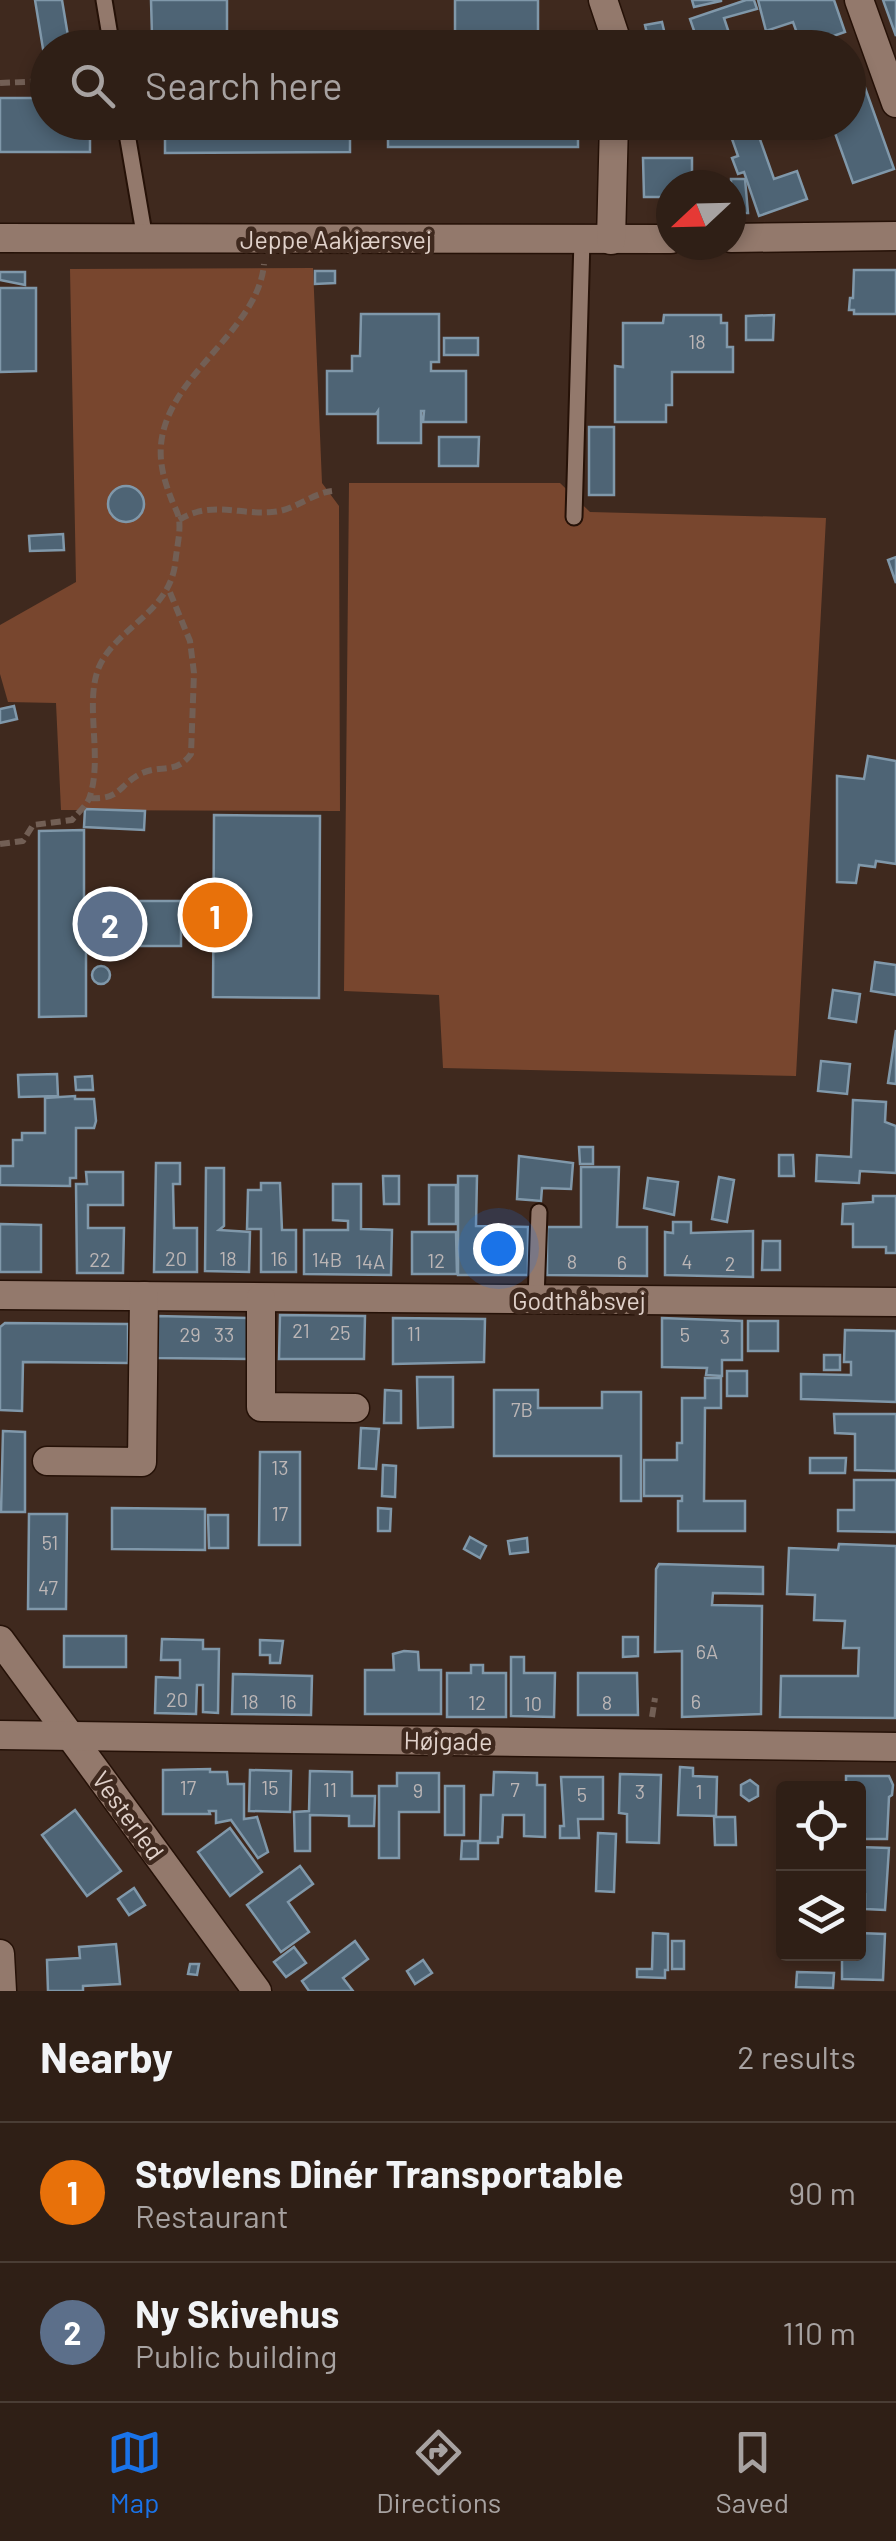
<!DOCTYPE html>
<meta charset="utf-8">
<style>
:root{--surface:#2f1f16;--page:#37271f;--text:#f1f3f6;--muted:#a7a2a1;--line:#4a3d35;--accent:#1a73e8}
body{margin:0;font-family:Barlow,sans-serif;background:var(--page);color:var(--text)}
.controls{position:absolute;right:30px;bottom:30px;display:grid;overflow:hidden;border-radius:10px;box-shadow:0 5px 15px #0003}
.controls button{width:90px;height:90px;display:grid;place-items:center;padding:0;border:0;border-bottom:2px solid var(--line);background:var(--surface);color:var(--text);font:50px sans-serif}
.compass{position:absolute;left:656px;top:170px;width:90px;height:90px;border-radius:50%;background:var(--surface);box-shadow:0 5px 15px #0003;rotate:248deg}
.you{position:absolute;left:498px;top:1248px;width:35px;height:35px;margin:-25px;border:8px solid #fff;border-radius:50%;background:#1a73e8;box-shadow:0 0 0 15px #1a73e833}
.badge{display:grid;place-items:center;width:65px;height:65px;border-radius:50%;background:var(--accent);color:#fff;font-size:32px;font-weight:700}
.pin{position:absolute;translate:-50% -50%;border:5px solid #fff;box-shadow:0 2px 10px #0006}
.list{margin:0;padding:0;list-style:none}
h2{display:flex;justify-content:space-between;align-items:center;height:130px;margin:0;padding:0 40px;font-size:42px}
h2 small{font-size:32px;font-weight:400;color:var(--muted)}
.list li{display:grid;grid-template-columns:65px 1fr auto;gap:30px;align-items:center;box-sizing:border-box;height:140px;padding:0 40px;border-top:2px solid var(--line)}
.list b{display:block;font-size:38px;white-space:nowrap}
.list p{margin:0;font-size:32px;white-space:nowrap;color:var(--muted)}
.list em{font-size:32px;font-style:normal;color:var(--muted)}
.icon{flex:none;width:55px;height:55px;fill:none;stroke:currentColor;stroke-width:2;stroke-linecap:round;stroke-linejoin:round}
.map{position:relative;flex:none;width:896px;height:1991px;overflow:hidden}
.search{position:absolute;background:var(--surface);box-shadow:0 5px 15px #0003;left:30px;right:30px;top:30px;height:110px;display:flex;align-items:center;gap:25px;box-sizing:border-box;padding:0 35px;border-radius:55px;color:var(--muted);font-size:38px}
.sheet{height:410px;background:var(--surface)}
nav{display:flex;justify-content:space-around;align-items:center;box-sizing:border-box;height:140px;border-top:2px solid var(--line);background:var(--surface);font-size:28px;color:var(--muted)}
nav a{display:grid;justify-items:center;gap:5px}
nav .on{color:var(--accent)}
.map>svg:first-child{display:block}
.green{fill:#78462e}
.building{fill:#4e6475;stroke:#8098aa;stroke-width:2.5}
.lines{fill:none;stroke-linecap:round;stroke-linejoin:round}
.service-casing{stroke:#251107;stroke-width:19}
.minor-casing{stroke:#251107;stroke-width:31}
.path{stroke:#725f55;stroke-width:6;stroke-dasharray:10 5;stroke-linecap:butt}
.service{stroke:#93796c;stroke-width:15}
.minor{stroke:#93796c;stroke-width:28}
.labels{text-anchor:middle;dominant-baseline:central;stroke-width:9;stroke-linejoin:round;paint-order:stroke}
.number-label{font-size:20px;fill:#bcb6b6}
.street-label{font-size:25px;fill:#e1d2cb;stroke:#3f291e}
</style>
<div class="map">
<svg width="896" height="1991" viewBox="0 0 896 1991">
<rect width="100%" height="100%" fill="#3f291e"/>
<!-- green -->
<g class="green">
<path d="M313,268L322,483L339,506L340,811L61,810L56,703L8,702L0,674V625L76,582L70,269Z"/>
<path d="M349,483H560L590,512L826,518L796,1076L443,1068L439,995L344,991Z"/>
</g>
<!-- building -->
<g class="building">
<path d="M35,0H62L70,48H48V61H45Z"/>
<path d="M151,0H227V36H152Z"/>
<rect x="455" y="0" width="83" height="41"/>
<path d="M692,0H721V1L694,7Z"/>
<path d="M746,0H754L757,9L724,18L734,48H700L690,19Z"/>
<path d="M758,0H834L845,32L802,47L793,22L766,31Z"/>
<path d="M883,0H896V36Z"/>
<path d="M662,22L667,43L650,47L645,25Z"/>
<path d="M853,54L894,169L853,183L831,122H848V56Z"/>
<path d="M0,98H48V122H90V152H0Z"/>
<path d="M165,122H350V152L165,153Z"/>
<rect x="388" y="122" width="190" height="25"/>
<path d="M726,122H758L761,130L757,131L774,179L797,171L807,199L759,216L744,172L738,174L732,158L738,156Z"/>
<path d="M643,158H692V185H671V197H644Z"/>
<path d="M731,179H745L748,213H731Z"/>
<path d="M854,270H896V314H854V310H849L850,298H853Z"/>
<path d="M315,271H335V283L315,284Z"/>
<path d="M0,272H25V285L0,280Z"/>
<path d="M0,288H36V371L0,372Z"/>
<path d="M361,314H439V362H431V371H466V422H423L424,411H421V443H378V411L376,414H327V371H352V356H360Z"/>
<path d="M664,315H721V323H727V347H733V372H672V405H666V422H615V366L623,367V323H663Z"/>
<path d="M774,315L773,340H746V316Z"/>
<rect x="444" y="338" width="34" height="17"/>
<rect x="589" y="427" width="25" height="68"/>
<path d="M439,437H479L478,466H439Z"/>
<circle cx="126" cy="504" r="18"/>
<path d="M63,534L64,550L30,551L29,536Z"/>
<path d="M896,557V583L888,560Z"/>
<path d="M14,706L17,719L0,723V709Z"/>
<path d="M868,756L896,761V864L876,861L875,867L859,865L856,883L837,882V776L864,779Z"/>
<path d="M85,809L145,811L144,830L84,827Z"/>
<path d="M214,815L320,816L319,998L213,997Z"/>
<path d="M84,830V901H181V946H86V1016L39,1017V831Z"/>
<path d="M875,962L896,965V995L871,991Z"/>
<circle cx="101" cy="975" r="9"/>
<path d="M833,990L860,994L856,1022L829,1018Z"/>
<path d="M896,1030V1084L888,1083Z"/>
<path d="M821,1061L850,1064L847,1094L818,1091Z"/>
<path d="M57,1074L58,1096L19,1097L18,1075Z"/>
<path d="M92,1076L93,1090H76L75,1077Z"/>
<path d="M75,1096V1099H94L96,1121L94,1128H76V1178H70V1186L0,1185V1166H13V1140H22V1133H45V1098Z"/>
<path d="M853,1100L886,1102L885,1122L896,1126V1173L860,1171L859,1183L816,1181L817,1155L851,1157Z"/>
<path d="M579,1147H593V1164H580Z"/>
<path d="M779,1155H793L794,1176H779Z"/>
<path d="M519,1156L573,1163L571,1189L542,1188L541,1201L517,1199Z"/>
<path d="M156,1163H180V1184H173L174,1228H197V1272H154Z"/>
<path d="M581,1167H619L617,1227H647V1276L547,1275V1227H581Z"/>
<path d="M206,1168H224V1226L219,1230L250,1232L249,1272L205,1271Z"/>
<path d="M86,1172H123V1205H88V1228H124L123,1273H77L76,1184H87Z"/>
<path d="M383,1176H399V1204H384Z"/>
<path d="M458,1176H477L476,1226L528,1227V1275H458Z"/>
<path d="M719,1177L734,1180L727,1222L712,1219Z"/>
<path d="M648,1178L678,1182L674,1215L644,1208Z"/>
<path d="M261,1183H280L282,1230H296V1272H261V1229H247L248,1190H261Z"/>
<path d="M333,1184H361V1229L392,1230L391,1275L304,1274V1230H348V1221L333,1220Z"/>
<rect x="429" y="1185" width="27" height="39"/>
<path d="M873,1196H896V1253H886V1247H853V1224H842L843,1204L873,1202Z"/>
<path d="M673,1222H691V1233L753,1231V1277L665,1275V1232L673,1233Z"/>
<path d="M0,1224L41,1225V1272H0Z"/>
<path d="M412,1232H456L457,1274H412Z"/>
<path d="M763,1241H780V1270H762Z"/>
<path d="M280,1315L365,1316L364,1359H279Z"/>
<path d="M156,1316L248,1318V1359L156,1358Z"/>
<path d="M393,1318L485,1319L484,1362L393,1364Z"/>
<path d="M662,1318L742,1321V1360H722V1376L706,1375L707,1368L662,1367Z"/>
<rect x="748" y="1321" width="30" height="30"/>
<path d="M5,1323L128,1324V1363L23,1362L22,1411L0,1410V1327Z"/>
<path d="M845,1330L896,1331V1402L801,1399V1374L851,1375V1362H844Z"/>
<rect x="824" y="1355" width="16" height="15"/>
<rect x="727" y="1371" width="20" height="25"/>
<path d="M417,1377H453V1427L418,1428Z"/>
<path d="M705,1378H721V1408H705L704,1501H745V1531H678V1501H682V1496H644V1460H677V1443H682V1398H705Z"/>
<path d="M385,1390L401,1391V1423H384Z"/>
<path d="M494,1390H538V1408H602V1392H641V1501H621V1456H494Z"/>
<path d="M834,1414H896V1471L855,1470V1434L835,1433Z"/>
<path d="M361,1428L379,1429L376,1469L359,1468Z"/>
<path d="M3,1431L25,1432V1512H1Z"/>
<path d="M260,1452H300V1545H259Z"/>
<path d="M810,1458H846L845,1473H810Z"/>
<path d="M383,1465L396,1466L395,1497L382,1496Z"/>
<path d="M854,1480H896V1532L838,1531V1510H854Z"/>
<path d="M112,1508L205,1509V1550L112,1549Z"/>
<path d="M378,1508L391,1509L390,1531H378Z"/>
<path d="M29,1514H67L66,1609H28Z"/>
<path d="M208,1515H228V1548H209Z"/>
<path d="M470,1537L486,1546L480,1558L464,1549Z"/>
<path d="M527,1538L528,1552L510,1554L508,1541Z"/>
<path d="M839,1544L896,1546L895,1718L780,1717L781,1676H858L859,1648H843L845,1621L814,1620L815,1595L787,1594L789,1548L838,1550Z"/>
<path d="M659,1564L763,1567V1594L713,1593L712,1605L762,1606L761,1714L682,1717V1651L655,1652L656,1569Z"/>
<rect x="64" y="1636" width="62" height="31"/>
<path d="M623,1637H638V1656L623,1657Z"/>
<path d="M162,1639L203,1640V1649H219L218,1713L203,1712V1685H197L196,1714L155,1713L156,1677L180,1678V1660H161Z"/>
<path d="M260,1640L283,1641L280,1663H270V1655H260Z"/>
<path d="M404,1651L418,1652L419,1670H441V1714H365V1670H394L393,1654Z"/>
<path d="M511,1657H524V1673H555L554,1717L511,1716Z"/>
<path d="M471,1665H483V1673H506V1717H447V1673H471Z"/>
<path d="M578,1673H637L638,1715H578Z"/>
<path d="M233,1674L312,1676L311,1715L232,1714Z"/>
<path d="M680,1767L693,1768V1776L717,1777L716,1816L678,1815Z"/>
<path d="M210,1769V1772H227L228,1784H244V1819L257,1817L268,1852L258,1858L231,1820L216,1823V1811H209L210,1814H163V1770Z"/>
<path d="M250,1770L291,1771L290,1812L249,1811Z"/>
<path d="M310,1771L352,1772V1796H375L374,1826H349V1816L310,1815V1851H295L294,1812L309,1811Z"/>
<path d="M494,1772L537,1773V1785H545V1837L524,1836V1815H503L502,1837H498V1843H480L481,1795H493Z"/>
<path d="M397,1773H439V1812H399V1858H379V1786H397Z"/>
<path d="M620,1774L661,1775L659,1843L627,1842V1814L619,1813Z"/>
<path d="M846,1776H889L893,1785L892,1795L889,1797L887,1839H858V1788H846Z"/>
<path d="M561,1777H603V1819H578L579,1838H560V1826H564Z"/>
<path d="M750,1780L758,1786V1796L749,1801L741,1795V1785Z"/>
<rect x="445" y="1786" width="19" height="49"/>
<path d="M75,1810L121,1871L87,1896L42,1835Z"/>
<path d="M714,1817H735L736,1845H715Z"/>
<path d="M230,1828L262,1872L230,1896L198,1852Z"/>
<path d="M598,1833L616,1834L614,1892L596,1891Z"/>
<path d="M462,1841H478V1859H461Z"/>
<path d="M858,1847L889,1848L885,1910L865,1909V1894L858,1893Z"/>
<path d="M300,1866L313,1884L288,1902L309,1932L281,1952L247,1905Z"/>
<path d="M134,1888L145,1905L129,1915L118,1899Z"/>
<path d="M653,1933L668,1934V1970H665V1978L637,1977V1969H652Z"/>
<path d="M858,1933L885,1934L883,1980L842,1979V1954H858Z"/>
<path d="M355,1941L368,1959L343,1978L353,1991H309L302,1981Z"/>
<rect x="672" y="1941" width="12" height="28"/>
<path d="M116,1944L120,1984L83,1986V1991H48L47,1960L80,1958L79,1947Z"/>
<path d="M294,1947L306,1963L286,1977L274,1962Z"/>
<path d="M423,1960L432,1973L415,1984L407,1971Z"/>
<path d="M190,1964H199L197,1975L188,1974Z"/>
<path d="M797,1972L834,1973L833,1988L796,1987Z"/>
</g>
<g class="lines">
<defs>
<g id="service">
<path d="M104,0L112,48"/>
<path d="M125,122L145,239"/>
<path d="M574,517L582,240"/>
<path d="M536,1300L539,1212"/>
</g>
<g id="minor">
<path d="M603,0L616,39V48"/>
<path d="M859,0L896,103"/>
<path d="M0,238L671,239"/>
<path d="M731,238L896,236"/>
<path d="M611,240L614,122"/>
<path d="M0,1295L896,1302"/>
<path d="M261,1298V1407L355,1408"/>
<path d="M47,1461L142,1462L144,1296"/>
<path d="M0,1640L257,1991"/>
<path d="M0,1735L896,1747"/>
<path d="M0,1954L2,1991"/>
</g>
</defs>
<!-- service casing -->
<use href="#service" class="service-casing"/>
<!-- minor casing -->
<use href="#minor" class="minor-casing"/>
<!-- path -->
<g class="path">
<path d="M0,83L48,81"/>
<path d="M179,520C211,500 238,515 272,512C294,511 310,494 332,491"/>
<path d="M90,798C120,800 118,786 140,774C160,764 176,775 191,754L194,673L190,641L169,590"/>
<path d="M0,844L23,841L33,825L72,820C78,813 88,804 90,796C103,756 84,703 99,667C116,628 168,613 175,565C176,551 181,533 179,519C178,512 173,504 171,498C160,470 156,446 168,417C190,363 259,322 264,264"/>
<path d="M652,1717L655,1698"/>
</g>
<!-- service -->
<use href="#service" class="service"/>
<!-- minor -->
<use href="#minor" class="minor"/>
</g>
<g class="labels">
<!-- number labels -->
<g class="number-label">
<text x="697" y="341">18</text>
<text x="176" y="1258">20</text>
<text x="228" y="1258">18</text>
<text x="279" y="1258">16</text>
<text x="100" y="1259">22</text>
<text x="327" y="1259">14B</text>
<text x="436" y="1260">12</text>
<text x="370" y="1261">14A</text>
<text x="572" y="1261">8</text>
<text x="687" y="1261">4</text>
<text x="622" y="1262">6</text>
<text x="730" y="1263">2</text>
<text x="301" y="1330">21</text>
<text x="340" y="1332">25</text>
<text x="414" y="1333">11</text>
<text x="190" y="1334">29</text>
<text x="224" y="1334">33</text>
<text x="685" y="1334">5</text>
<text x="725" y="1336">3</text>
<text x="522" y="1409">7B</text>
<text x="280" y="1467">13</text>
<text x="280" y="1513">17</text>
<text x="50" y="1542">51</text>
<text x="48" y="1587">47</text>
<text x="707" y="1651">6A</text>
<text x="177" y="1699">20</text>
<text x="250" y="1701">18</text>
<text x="288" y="1701">16</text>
<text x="696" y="1701">6</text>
<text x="477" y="1702">12</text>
<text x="607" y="1702">8</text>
<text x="533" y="1703">10</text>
<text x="188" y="1787">17</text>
<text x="270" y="1787">15</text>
<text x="330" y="1789">11</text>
<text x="515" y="1789">7</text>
<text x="418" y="1790">9</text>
<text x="640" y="1791">3</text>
<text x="699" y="1791">1</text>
<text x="582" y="1794">5</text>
</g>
<!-- street labels -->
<g class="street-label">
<text x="336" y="239">Jeppe Aakjærsvej</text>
<text x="579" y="1300">Godthåbsvej</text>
<text transform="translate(448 1740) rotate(1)">Højgade</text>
<text transform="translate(129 1815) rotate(54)">Vesterled</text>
</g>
</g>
</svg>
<div class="controls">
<button><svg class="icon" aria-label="locate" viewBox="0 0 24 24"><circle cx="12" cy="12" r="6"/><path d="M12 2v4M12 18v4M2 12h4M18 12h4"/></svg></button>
<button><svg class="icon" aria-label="layers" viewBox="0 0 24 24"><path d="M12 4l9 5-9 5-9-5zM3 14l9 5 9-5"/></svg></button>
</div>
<svg class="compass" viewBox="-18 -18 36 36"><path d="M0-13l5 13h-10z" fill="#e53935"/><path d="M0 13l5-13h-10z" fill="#a7a2a1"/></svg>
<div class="you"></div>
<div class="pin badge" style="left:215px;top:915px;background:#e8710a">1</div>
<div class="pin badge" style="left:110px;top:924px;background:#5c6f8a">2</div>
<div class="search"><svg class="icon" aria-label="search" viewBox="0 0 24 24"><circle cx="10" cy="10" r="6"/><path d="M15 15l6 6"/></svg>Search here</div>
</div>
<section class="sheet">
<h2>Nearby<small>2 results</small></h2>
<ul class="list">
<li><span class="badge" style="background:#e8710a">1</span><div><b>Støvlens Dinér Transportable</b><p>Restaurant</p></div><em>90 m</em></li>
<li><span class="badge" style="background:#5c6f8a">2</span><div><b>Ny Skivehus</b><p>Public building</p></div><em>110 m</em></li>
</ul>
</section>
<nav>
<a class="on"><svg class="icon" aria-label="map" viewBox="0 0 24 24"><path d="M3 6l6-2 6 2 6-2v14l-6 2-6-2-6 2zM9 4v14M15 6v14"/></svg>Map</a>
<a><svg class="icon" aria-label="directions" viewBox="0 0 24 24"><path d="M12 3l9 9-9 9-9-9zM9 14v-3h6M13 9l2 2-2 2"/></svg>Directions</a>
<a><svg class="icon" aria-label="saved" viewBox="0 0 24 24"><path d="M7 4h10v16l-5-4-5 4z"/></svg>Saved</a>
</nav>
